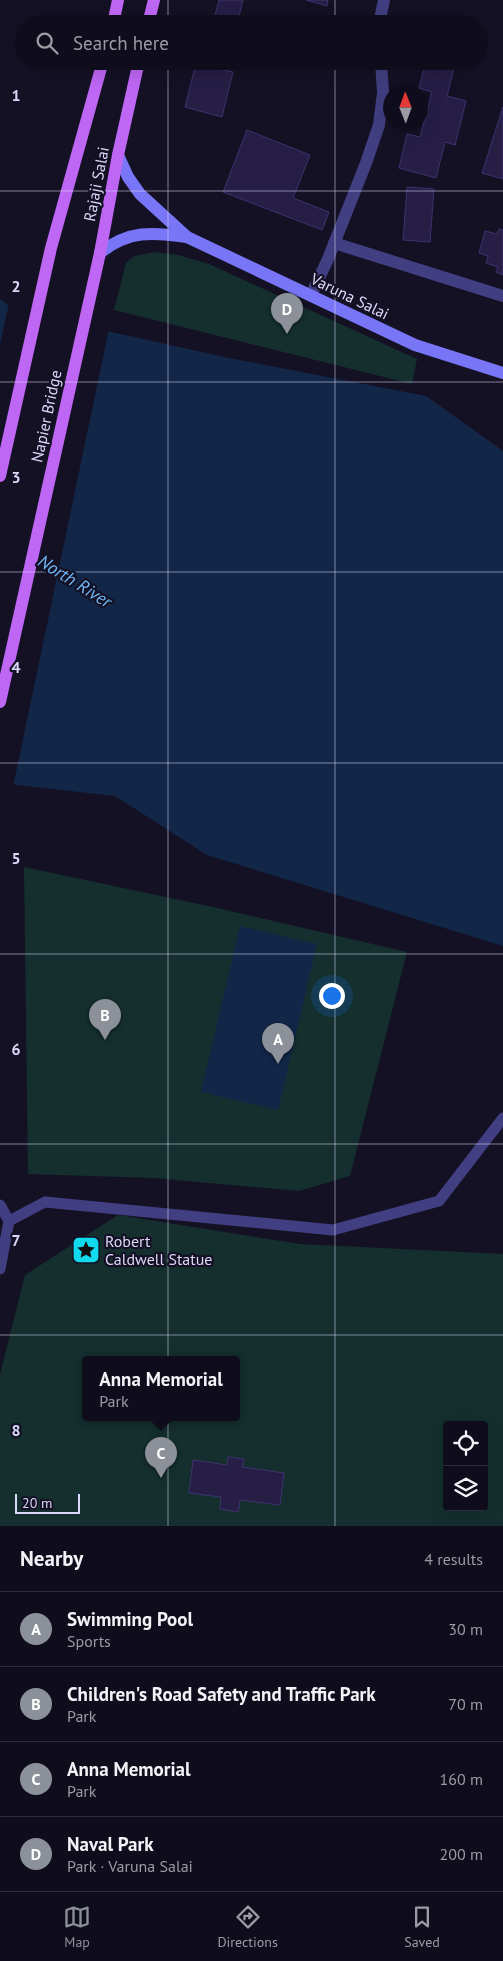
<!DOCTYPE html>
<meta charset="utf-8">
<style>
:root{--surface:#0f0d1c;--page:#1d1b29;--text:#f1f3f6;--muted:#9b9ca3;--line:#2f2d3b;--accent:#8c9099}
body{margin:0;font-family:"PT Sans",sans-serif;background:var(--page);color:var(--text)}
.controls{position:absolute;right:15px;bottom:15px;display:grid;overflow:hidden;border-radius:5px;box-shadow:0 5px 20px #0002}
.controls button{width:45px;height:45px;display:grid;place-items:center;padding:0;border:0;border-bottom:1px solid var(--line);background:var(--surface);color:var(--text);font:25px sans-serif}
.compass{position:absolute;left:383px;top:85px;width:45px;height:45px;border-radius:50%;background:var(--surface);box-shadow:0 5px 20px #0002;rotate:359deg}
.scale{position:absolute;left:15px;bottom:12px;width:65px;box-sizing:border-box;padding-left:5px;border:2px solid #dcd8fc;border-top:0;font-size:14px;line-height:18px;white-space:nowrap;color:#dcd8fc;-webkit-text-stroke:4px #141125;paint-order:stroke}
.you{position:absolute;left:331px;top:995px;width:18px;height:18px;margin:-12px;border:4px solid #fff;border-radius:50%;background:#1a73e8;box-shadow:0 0 0 8px #1a73e833}
.badge{display:grid;place-items:center;width:32px;height:32px;border-radius:50%;background:var(--accent);color:#fff;font-size:16px;font-weight:700}
.pin{position:absolute;translate:-50% -41px;filter:drop-shadow(0 1px 2px #0008)}
.pin::after{content:'';position:absolute;top:26px;width:18px;height:15px;background:inherit;clip-path:polygon(0 0,100% 0,50% 100%)}
.popup{position:absolute;left:82px;top:1356px;width:158px;height:65px;box-sizing:border-box;display:grid;place-content:center;border-radius:5px;background:var(--surface);filter:drop-shadow(0 1px 4px #0005);font-size:16px;white-space:nowrap;color:var(--muted)}
.popup b{font-size:19px;color:var(--text)}
.popup::after{content:'';position:absolute;left:50%;top:100%;margin-left:-10px;border:10px solid transparent;border-top-color:var(--surface)}
.list{margin:0;padding:0;list-style:none}
h2{display:flex;justify-content:space-between;align-items:center;height:65px;margin:0;padding:0 20px;font-size:21px}
h2 small{font-size:16px;font-weight:400;color:var(--muted)}
.list li{display:grid;grid-template-columns:32px 1fr auto;gap:15px;align-items:center;box-sizing:border-box;height:75px;padding:0 20px;border-top:1px solid var(--line)}
.list b{display:block;font-size:19px;white-space:nowrap}
.list p{margin:0;font-size:16px;white-space:nowrap;color:var(--muted)}
.list em{font-size:16px;font-style:normal;color:var(--muted)}
.icon{flex:none;width:28px;height:28px;fill:none;stroke:currentColor;stroke-width:2;stroke-linecap:round;stroke-linejoin:round}
.map{position:relative;flex:none;width:503px;height:1526px;overflow:hidden}
.search{position:absolute;background:var(--surface);box-shadow:0 5px 20px #0002;left:15px;right:15px;top:15px;height:55px;display:flex;align-items:center;gap:12px;box-sizing:border-box;padding:0 18px;border-radius:28px;color:var(--muted);font-size:19px}
.sheet{height:365px;background:var(--surface)}
nav{display:flex;justify-content:space-around;align-items:center;box-sizing:border-box;height:70px;border-top:1px solid var(--line);background:var(--surface);font-size:14px;color:var(--muted)}
nav a{display:grid;justify-items:center;gap:2px}
nav .on{color:var(--accent)}
.map>svg:first-child{display:block}
.green{fill:#142f2e;fill-rule:evenodd}
.water{fill:#122748}
.pier{fill:#141125}
.building{fill:#261e45;stroke:#3e326f}
.lines{fill:none;stroke-linecap:round;stroke-linejoin:round}
.lane{stroke:#413f81;stroke-width:11}
.street{stroke:#413f81;stroke-width:12}
.secondary{stroke:#7876f6;stroke-width:12}
.primary{stroke:#bf67f5;stroke-width:12}
.grid{fill:none;stroke:#dcd8fc;stroke-width:1;stroke-opacity:0.55}
.labels{text-anchor:middle;dominant-baseline:central;stroke-width:4.5;stroke-linejoin:round;paint-order:stroke}
.street-label{font-size:16px;fill:#dcd8fc;stroke:#141125}
.poi-label{font-size:16px;fill:#dcd8fc;stroke:#141125;text-anchor:start}
.water-label{font-size:18px;font-style:italic;fill:#6db7f5;stroke:#141125}
.grid-label{font-size:16px;text-anchor:middle;font-weight:bold;fill:#dcd8fc;stroke:#141125;stroke-width:4.5;stroke-linejoin:round;paint-order:stroke}
</style>
<div class="map">
<svg width="503" height="1526" viewBox="0 0 503 1526">
<rect width="100%" height="100%" fill="#141125"/>
<!-- green -->
<g class="green">
<path d="M156,252L178,255L209,264L417,359L412,384L114,310L126,263L134,256Z"/>
<path d="M24,867L213,907L407,952L350,1176L299,1191L153,1178L28,1174Z"/>
<path d="M118,1215L300,1244L503,1254V1526H0V1374L25,1275ZM86,1359H236V1417H86ZM447,1425H484V1507H447Z"/>
</g>
<!-- water -->
<g class="water">
<path d="M0,299L11,307L57,320L224,357L426,396L503,451V946L207,855L115,796L0,783Z"/>
<path d="M240,926L317,944L278,1110L201,1092Z"/>
</g>
<!-- pier -->
<path class="pier" d="M9,303L12,305L58,318L109,329L13,787L0,785V345Z"/>
<!-- building -->
<g class="building">
<path d="M219,0H243L237,24L214,19Z"/>
<path d="M306,0H328L327,6Z"/>
<path d="M426,61H444L455,64L447,96L466,101L455,145L445,142L436,178L399,168L407,134L420,137L432,92L419,88Z"/>
<path d="M196,63L233,72L222,117L185,107Z"/>
<path d="M503,107V179L482,173Z"/>
<path d="M247,130L310,155L293,198L329,212L322,230L223,192Z"/>
<path d="M407,187L434,189L430,242L403,240Z"/>
<path d="M499,229L503,230V275L496,272L498,267L486,263L488,256L479,253L485,231L497,234Z"/>
<path d="M228,1457L244,1459L242,1467L284,1473L280,1505L240,1500L238,1512L220,1509L221,1497L189,1493L193,1460L227,1465Z"/>
</g>
<g class="lines">
<!-- lane -->
<g class="lane">
<path d="M0,1205L9,1221L0,1269"/>
<path d="M9,1221L45,1202L333,1230L439,1201L503,1118"/>
</g>
<!-- street -->
<g class="street">
<path d="M379,24L384,0"/>
<path d="M334,243L503,296"/>
<path d="M311,295L328,259L366,163L379,125L383,93L381,61"/>
</g>
<!-- secondary -->
<g class="secondary">
<path d="M118,155L128,177L140,194L187,237"/>
<path d="M100,253C128,230 153,232 187,237L415,345L503,373"/>
</g>
<!-- primary -->
<g class="primary">
<path d="M113,24L118,0"/>
<path d="M148,24L154,0"/>
<path d="M0,476L51,248L103,61"/>
<path d="M0,702L100,253L118,155L139,61"/>
</g>
</g>
<!-- grid -->
<path class="grid" d="M168,0V24M335,0V24M168,61V1526M335,61V1526M0,191H503M0,382H503M0,572H503M0,763H503M0,954H503M0,1144H503M0,1335H503"/>
<!-- icons -->
<defs>
<symbol id="sight-square" viewBox="-11 -11 22 22"><rect x="-9" y="-9" width="18" height="18" rx="4" fill="#11daef" stroke="#141125"/><path d="M0-6L1.8-2.2L6-1.7L2.9 1.2L3.7 5.4L0 3.3L-3.7 5.4L-2.9 1.2L-6-1.7L-1.8-2.2Z" fill="#111"/></symbol>
</defs>
<g fill-rule="evenodd">
<use href="#sight-square" x="70" y="1234" width="32" height="32"/>
</g>
<g class="labels">
<!-- street labels -->
<g class="street-label">
<text transform="translate(96 184) rotate(-79)">Rajaji Salai</text>
<text transform="translate(350 296) rotate(26)">Varuna Salai</text>
<text transform="translate(46 416) rotate(-78)">Napier Bridge</text>
</g>
<!-- poi labels -->
<g class="poi-label">
<text x="105" y="1241">Robert<tspan x="105" dy="18">Caldwell Statue</tspan></text>
</g>
<!-- water labels -->
<g class="water-label">
<text transform="translate(75 581) rotate(32)">North River</text>
</g>
</g>
<g class="grid-label">
<text x="16" y="101">1</text>
<text x="16" y="292">2</text>
<text x="16" y="483">3</text>
<text x="16" y="673">4</text>
<text x="16" y="864">5</text>
<text x="16" y="1055">6</text>
<text x="16" y="1246">7</text>
<text x="16" y="1436">8</text>
</g>
</svg>
<div class="controls">
<button><svg class="icon" aria-label="locate" viewBox="0 0 24 24"><circle cx="12" cy="12" r="6"/><path d="M12 2v4M12 18v4M2 12h4M18 12h4"/></svg></button>
<button><svg class="icon" aria-label="layers" viewBox="0 0 24 24"><path d="M12 4l9 5-9 5-9-5zM3 14l9 5 9-5"/></svg></button>
</div>
<svg class="compass" viewBox="-18 -18 36 36"><path d="M0-13l5 13h-10z" fill="#e53935"/><path d="M0 13l5-13h-10z" fill="#9b9ca3"/></svg>
<div class="scale">20 m</div>
<div class="you"></div>
<div class="pin badge" style="left:278px;top:1064px">A</div>
<div class="pin badge" style="left:105px;top:1040px">B</div>
<div class="pin badge" style="left:161px;top:1478px">C</div>
<div class="popup"><b>Anna Memorial</b>Park</div>
<div class="pin badge" style="left:287px;top:334px">D</div>
<div class="search"><svg class="icon" aria-label="search" viewBox="0 0 24 24"><circle cx="10" cy="10" r="6"/><path d="M15 15l6 6"/></svg>Search here</div>
</div>
<section class="sheet">
<h2>Nearby<small>4 results</small></h2>
<ul class="list">
<li><span class="badge">A</span><div><b>Swimming Pool</b><p>Sports</p></div><em>30 m</em></li>
<li><span class="badge">B</span><div><b>Children's Road Safety and Traffic Park</b><p>Park</p></div><em>70 m</em></li>
<li><span class="badge">C</span><div><b>Anna Memorial</b><p>Park</p></div><em>160 m</em></li>
<li><span class="badge">D</span><div><b>Naval Park</b><p>Park · Varuna Salai</p></div><em>200 m</em></li>
</ul>
</section>
<nav>
<a class="on"><svg class="icon" aria-label="map" viewBox="0 0 24 24"><path d="M3 6l6-2 6 2 6-2v14l-6 2-6-2-6 2zM9 4v14M15 6v14"/></svg>Map</a>
<a><svg class="icon" aria-label="directions" viewBox="0 0 24 24"><path d="M12 3l9 9-9 9-9-9zM9 14v-3h6M13 9l2 2-2 2"/></svg>Directions</a>
<a><svg class="icon" aria-label="saved" viewBox="0 0 24 24"><path d="M7 4h10v16l-5-4-5 4z"/></svg>Saved</a>
</nav>
